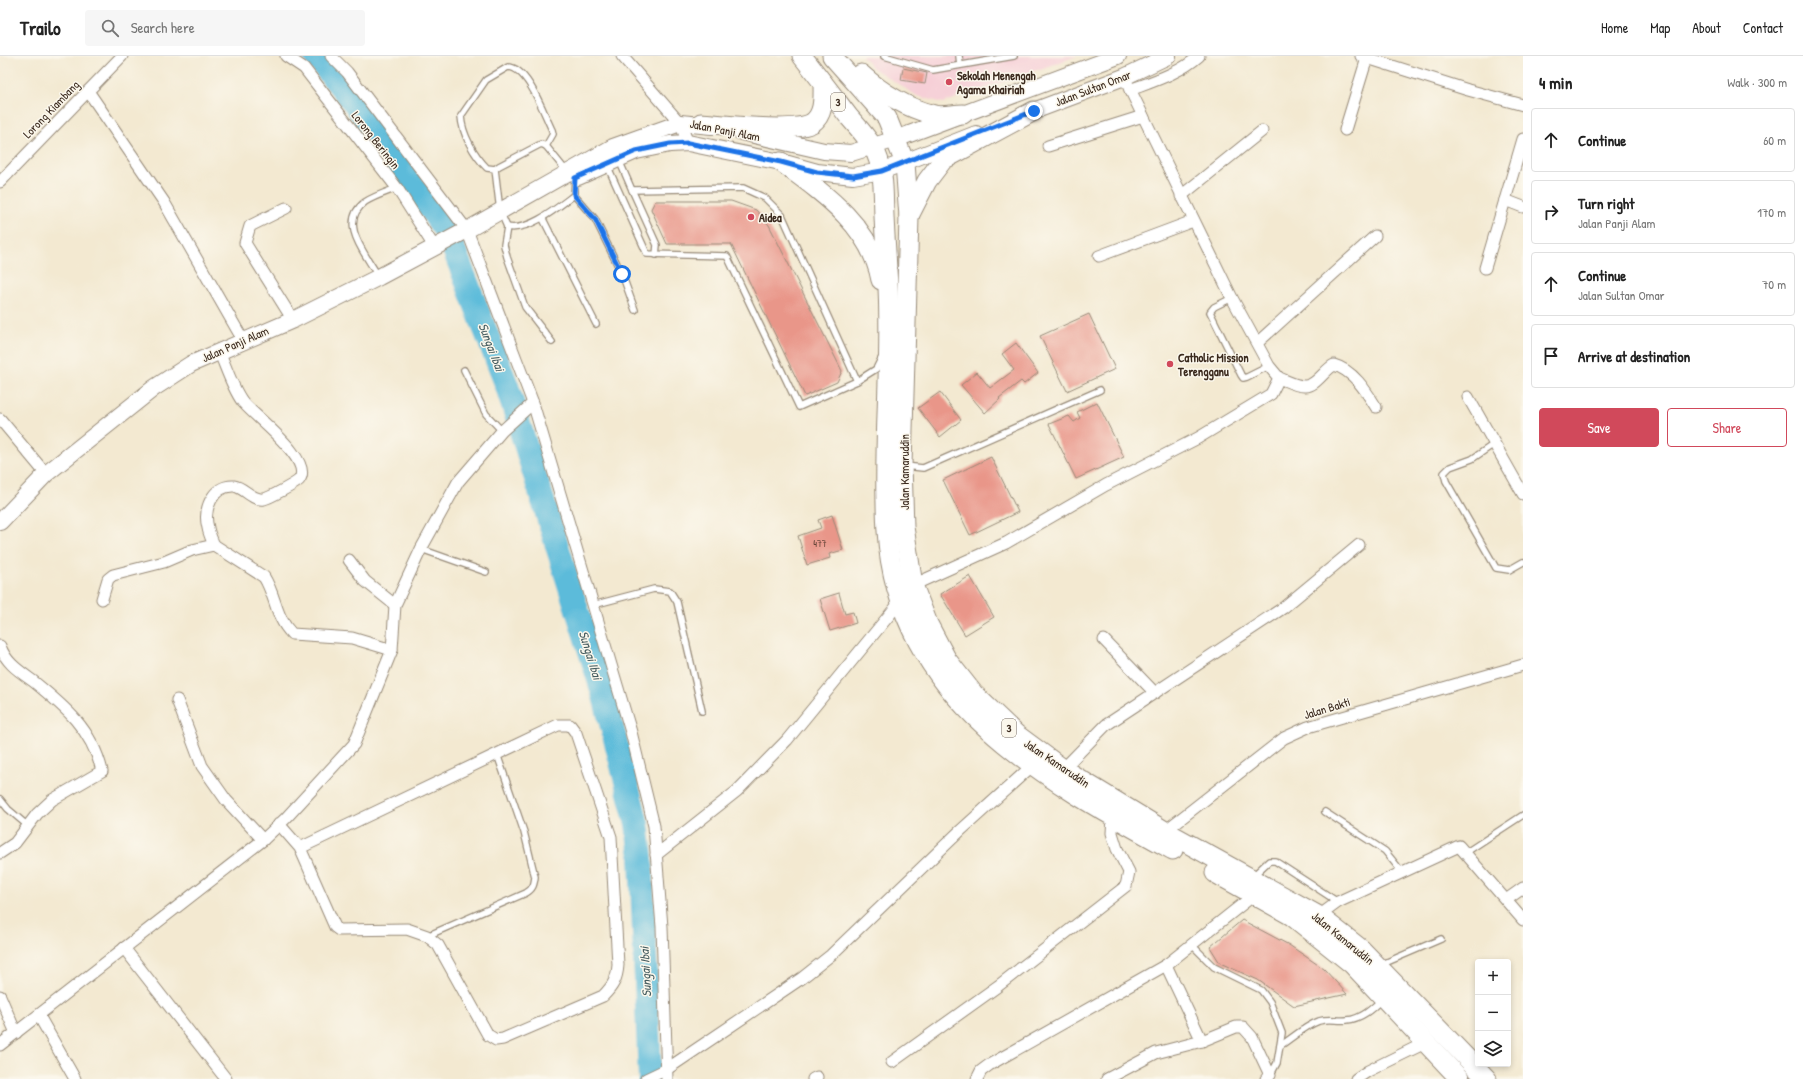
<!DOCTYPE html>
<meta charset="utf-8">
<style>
:root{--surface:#fff;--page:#f6f6f6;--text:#222;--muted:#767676;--line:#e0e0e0;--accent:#d1495b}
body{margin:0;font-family:"Patrick Hand",sans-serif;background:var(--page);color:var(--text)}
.controls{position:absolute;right:12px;bottom:12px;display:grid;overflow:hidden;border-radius:4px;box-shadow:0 2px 6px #0003}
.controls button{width:36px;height:36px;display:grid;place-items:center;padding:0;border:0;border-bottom:1px solid var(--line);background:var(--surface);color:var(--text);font:20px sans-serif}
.stop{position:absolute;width:12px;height:12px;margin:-9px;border:3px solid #1a73e8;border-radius:50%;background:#fff}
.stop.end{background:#1a73e8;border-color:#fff;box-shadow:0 1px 4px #0008}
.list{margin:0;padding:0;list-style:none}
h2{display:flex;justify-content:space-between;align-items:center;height:52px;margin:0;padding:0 16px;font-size:17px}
h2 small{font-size:13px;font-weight:400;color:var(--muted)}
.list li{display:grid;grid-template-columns:26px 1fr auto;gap:12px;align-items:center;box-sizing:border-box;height:64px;margin:0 8px 8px;padding:0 8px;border:1px solid var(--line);border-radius:4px}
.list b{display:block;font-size:15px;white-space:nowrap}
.list p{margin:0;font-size:13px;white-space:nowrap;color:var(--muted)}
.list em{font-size:13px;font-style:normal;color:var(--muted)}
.actions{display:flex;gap:8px;padding:12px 16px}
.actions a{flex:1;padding:9px 0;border:1px solid var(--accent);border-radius:4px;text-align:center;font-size:14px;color:var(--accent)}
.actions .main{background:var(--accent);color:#fff}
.icon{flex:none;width:22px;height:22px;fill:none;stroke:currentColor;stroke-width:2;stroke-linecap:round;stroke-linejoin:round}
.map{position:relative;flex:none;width:1523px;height:1023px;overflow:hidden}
header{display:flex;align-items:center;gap:24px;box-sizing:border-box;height:56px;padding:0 20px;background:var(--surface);border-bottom:1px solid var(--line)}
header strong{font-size:19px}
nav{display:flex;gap:22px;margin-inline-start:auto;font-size:14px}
.search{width:280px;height:36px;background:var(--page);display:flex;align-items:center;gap:10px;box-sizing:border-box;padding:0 14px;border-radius:4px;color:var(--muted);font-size:15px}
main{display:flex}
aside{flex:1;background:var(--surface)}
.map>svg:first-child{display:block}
.built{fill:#f6cfd7}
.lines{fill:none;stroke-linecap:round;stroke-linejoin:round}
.river{stroke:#5bbbda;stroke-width:24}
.building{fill:#e99689}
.service-casing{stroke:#978a78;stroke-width:8}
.minor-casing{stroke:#978a78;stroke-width:13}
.secondary-casing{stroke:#978a78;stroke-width:18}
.trunk-casing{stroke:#978a78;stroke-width:21}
.service{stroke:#fff;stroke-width:5.5}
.minor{stroke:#fff;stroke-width:11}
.secondary{stroke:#fff;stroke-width:16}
.trunk{stroke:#fff;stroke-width:19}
.route{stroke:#1a73e8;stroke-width:5}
.poi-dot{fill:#d1495b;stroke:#fbf7ec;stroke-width:1.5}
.labels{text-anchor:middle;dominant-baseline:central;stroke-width:3;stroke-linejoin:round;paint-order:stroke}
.number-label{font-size:10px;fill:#664539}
.shield{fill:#fbf7ec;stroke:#75685c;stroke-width:1}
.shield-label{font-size:11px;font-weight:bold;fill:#3b2a1e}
.poi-label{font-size:12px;font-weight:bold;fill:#3b2a1e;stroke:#fbf7ec;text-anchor:start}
.street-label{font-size:12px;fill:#3b2a1e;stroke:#fbf7ec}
.water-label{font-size:13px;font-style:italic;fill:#465d60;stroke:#fbf7ec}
</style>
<header>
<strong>Trailo</strong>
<div class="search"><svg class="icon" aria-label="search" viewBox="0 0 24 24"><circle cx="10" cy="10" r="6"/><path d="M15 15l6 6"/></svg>Search here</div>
<nav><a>Home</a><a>Map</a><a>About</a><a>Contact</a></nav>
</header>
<main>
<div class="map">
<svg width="1523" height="1023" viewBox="0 0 1523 1023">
<rect width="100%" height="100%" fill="#fbf7ec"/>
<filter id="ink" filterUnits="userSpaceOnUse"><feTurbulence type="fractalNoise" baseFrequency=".025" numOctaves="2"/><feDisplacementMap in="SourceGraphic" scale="8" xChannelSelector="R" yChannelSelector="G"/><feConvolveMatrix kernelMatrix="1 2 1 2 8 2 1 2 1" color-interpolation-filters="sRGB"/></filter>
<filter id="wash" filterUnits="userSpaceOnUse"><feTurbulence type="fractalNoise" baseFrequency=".012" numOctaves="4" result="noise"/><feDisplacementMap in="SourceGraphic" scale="16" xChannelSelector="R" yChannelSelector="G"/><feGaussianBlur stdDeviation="0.9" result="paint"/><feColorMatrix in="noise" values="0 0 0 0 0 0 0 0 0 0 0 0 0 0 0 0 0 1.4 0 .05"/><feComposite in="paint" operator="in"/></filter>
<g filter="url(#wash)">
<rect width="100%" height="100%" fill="#f3e9d1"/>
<!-- built -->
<path class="built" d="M862,0H1077L943,47L917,40L873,12Z"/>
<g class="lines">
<!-- river -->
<g class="river">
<path d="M315,0L356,49L445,174"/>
<path d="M453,191L507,330L604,640L637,768L641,801L650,1023"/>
</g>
</g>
<g id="blocks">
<!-- building -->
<g class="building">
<path d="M903,12L927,17L925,28L901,24Z"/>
<path d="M655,145H731L756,154L769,169L842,315L837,326L805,340L731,188H667L651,153Z"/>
<path d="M1089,258L1115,313L1067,335L1040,280Z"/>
<path d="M1016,287L1038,317L1024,328L1021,325L999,342L1000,343L985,357L961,329L977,316L990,332L1014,314L1002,298Z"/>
<path d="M940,336L961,364L940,381L918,352Z"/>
<path d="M1097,346L1124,401L1076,423L1049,368L1069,360L1074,366L1080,362L1077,356Z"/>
<path d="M991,401L1018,456L970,479L943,424Z"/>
<path d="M832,459L843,494L829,498L830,502L807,509L798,480L821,472L818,464Z"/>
<path d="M970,520L994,561L965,579L940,538Z"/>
<path d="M839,537L845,558L853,556L856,567L830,575L820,543Z"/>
<path d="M1242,864L1289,889L1324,913L1347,938L1294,950L1258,924L1220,907L1210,891Z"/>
</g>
</g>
</g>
<g filter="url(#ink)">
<use href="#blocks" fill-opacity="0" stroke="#978a78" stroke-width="1"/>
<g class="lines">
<defs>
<g id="service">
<path d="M884,0L933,14L1014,0"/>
<path d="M959,0L960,9"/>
<path d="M607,109L647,198L727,200L799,351L857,325L782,159L765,142L743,132L632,134L619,104"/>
<path d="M495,113L487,112C474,99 462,78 461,60L486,24L508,11C528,11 544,58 552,74L553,78L546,90"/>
<path d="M632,134L657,189L656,199"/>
<path d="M574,139L595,163L622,218L635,254"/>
<path d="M543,163L596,268"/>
<path d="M507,171C529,176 558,151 574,139L575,122"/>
<path d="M378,220C366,198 337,167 365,146C374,140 387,136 397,132"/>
<path d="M1232,242L1214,251L1210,256L1241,319L1243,322L1247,321L1269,310"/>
<path d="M552,286L525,251L507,201L504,189L507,171L500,155L495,113L499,110L541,88L546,90L567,116"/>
<path d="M464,314L486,358L502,375"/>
<path d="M857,325L876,313L882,301"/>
<path d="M1494,388L1472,403L1450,411L1444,417L1446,425L1496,512L1509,514L1523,506"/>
<path d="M905,410L923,412L1100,334"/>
<path d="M421,493L486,516"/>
<path d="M593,549L654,533L670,535L677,546L702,655"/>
<path d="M0,743L8,753L28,770"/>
<path d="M1325,756L1385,795L1402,816"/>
<path d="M1465,797L1523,759"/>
<path d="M1253,820L1269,805H1275L1338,846"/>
<path d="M427,880L526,837C533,833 534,829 535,821L524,776L497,698"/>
<path d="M1192,889L1214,911L1261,934L1270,946L1282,977L1277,1007L1271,1018"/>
<path d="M1380,909L1441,883"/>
<path d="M1280,990C1292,982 1305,970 1319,965C1329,962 1337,965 1347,964C1361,963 1372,953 1381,944"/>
</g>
<g id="minor">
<path d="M286,0L304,12L397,132L435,192"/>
<path d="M331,0L347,16L467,174L533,347L631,676L654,770L662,871L667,1023"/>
<path d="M622,0L680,67L688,87"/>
<path d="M1361,0L1468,34L1523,49"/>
<path d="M1130,34C1154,25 1180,17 1199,0"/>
<path d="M88,35L164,146L243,284"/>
<path d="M1345,74L1367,2"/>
<path d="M1048,90L1143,60"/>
<path d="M0,126L122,0"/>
<path d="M1181,140L1262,75"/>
<path d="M1505,144L1523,151"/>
<path d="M286,152L250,170L245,187L293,264"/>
<path d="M1099,200L1193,165"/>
<path d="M1485,212L1523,83"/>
<path d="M1257,287L1375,180"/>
<path d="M1279,322C1287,325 1296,330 1304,330C1316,331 1324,314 1334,309C1353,314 1366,335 1376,351"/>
<path d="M1468,341L1523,438"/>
<path d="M0,363L46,418"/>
<path d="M214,489C212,484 209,478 208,472C203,454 212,429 234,430C244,431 252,445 264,443C269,442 295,428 299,424C315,404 252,359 242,345C232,331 226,311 219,295"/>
<path d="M349,504L365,525L395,549"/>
<path d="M913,529L1006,487L1106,429L1198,382L1271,338L1279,322L1269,310L1232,242L1124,21"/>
<path d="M102,543L108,523L113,519L164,506L192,494L214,489L264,521C276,540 275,561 292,578L352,582L392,594"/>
<path d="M1104,584L1155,637"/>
<path d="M0,590C6,607 19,615 33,625C65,651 92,673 102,715L52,744L37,758L15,787L0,797"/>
<path d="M177,644L202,710L226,744L263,784"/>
<path d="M1063,713L1106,669L1283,552L1359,489"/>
<path d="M279,768L300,792L335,871L339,874L407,873L427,880L438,889L488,979L496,984L503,983L603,940C613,930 617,923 618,909L611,781L576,677L570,669H558L300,792"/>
<path d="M1165,775L1284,682L1308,671L1523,609"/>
<path d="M656,799L737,735L787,684L900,546"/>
<path d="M1506,844L1523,832"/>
<path d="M1319,860L1338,846L1459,790L1523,864"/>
<path d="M124,892L226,1023"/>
<path d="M0,940L16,977"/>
<path d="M39,960L75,1023"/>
<path d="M1202,985L1166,909L1254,839"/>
<path d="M0,989L263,784L286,762L354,688L392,594L395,549L421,493L458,426L502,375L533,347"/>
<path d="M892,1006L998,930L1126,830L1129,816L1117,793L1112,777L1113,761"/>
<path d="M646,1023L667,1013L802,922L831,899L960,775L1033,709"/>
<path d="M813,1023L817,1021"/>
<path d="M977,1023L981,1015L989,1009L1166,909"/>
<path d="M1107,1023L1156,997L1202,985L1236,971H1243L1252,981L1270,1019L1266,1023"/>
<path d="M1356,1023L1368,1015L1425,987"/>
</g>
<g id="secondary">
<path d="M1023,59L1124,21L1168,0"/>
<path d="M741,76L824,95L851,97L896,83L1118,0"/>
<path d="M578,121L636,95L670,88L688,87L781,106L817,116L853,120L882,115L976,78"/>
<path d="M0,466L46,418L154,332L191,308L293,264L379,221L467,174L613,91L680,67L712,70"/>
</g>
<g id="trunk">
<path d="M802,0C818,20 833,40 849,61C857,70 866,80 873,91C885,112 883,137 884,160C885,184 887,208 888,232C892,313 882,394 887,475C898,643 1042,722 1173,794"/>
<path d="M832,0L887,62L905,107L909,161L902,409L904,471L913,529L928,568L947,604L973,637L1017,679L1063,713L1165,775L1319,860L1361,893L1487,1023"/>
<path d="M861,18C882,37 907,52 934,59C942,61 954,58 963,58"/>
<path d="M701,67C724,69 795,77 812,67C825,58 823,40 823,27"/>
<path d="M781,106C823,137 871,170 881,224"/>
<path d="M909,160L927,125L943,104L1034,55"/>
<path d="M1215,817L1292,860L1352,908L1460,1023"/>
</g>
</defs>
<!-- service casing -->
<use href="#service" class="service-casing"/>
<!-- minor casing -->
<use href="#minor" class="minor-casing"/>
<!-- secondary casing -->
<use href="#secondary" class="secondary-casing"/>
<!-- trunk casing -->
<use href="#trunk" class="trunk-casing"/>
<!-- service -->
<use href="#service" class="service"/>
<!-- minor -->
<use href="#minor" class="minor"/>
<!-- secondary -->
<use href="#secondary" class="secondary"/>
<!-- trunk -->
<use href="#trunk" class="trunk"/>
</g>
</g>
<g class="lines" filter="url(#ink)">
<!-- route -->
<path class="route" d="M622,218L595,163L574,139L575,122L636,95L670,88L688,87L781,106L817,116L853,120L882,115L1034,55"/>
</g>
<!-- markers -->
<g class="poi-dot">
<circle cx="949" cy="26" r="4"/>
<circle cx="751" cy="161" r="4"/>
<circle cx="1170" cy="308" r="4"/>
</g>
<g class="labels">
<!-- number labels -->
<g class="number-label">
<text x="820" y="487">477</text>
</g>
<!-- shield labels -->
<g class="shield">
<rect x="831" y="37" width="14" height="18" rx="3"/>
<rect x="1002" y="663" width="14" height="18" rx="3"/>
</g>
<g class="shield-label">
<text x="838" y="46">3</text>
<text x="1009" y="672">3</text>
</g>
<!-- poi labels -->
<g class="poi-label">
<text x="957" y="19">Sekolah Menengah<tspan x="957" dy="14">Agama Khairiah</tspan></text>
<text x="759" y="161">Aidea</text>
<text x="1178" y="301">Catholic Mission<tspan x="1178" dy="14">Terengganu</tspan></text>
</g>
<!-- street labels -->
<g class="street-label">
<text transform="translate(1093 32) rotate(-21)">Jalan Sultan Omar</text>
<text transform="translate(51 53) rotate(-46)">Lorong Kiambang</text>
<text transform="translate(725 74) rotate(11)">Jalan Panji Alam</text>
<text transform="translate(376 84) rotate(52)">Lorong Beringin</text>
<text transform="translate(235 288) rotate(-24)">Jalan Panji Alam</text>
<text transform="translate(904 416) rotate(-90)">Jalan Kamaruddin</text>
<text transform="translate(1327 652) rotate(-17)">Jalan Bakti</text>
<text transform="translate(1057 707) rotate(34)">Jalan Kamaruddin</text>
<text transform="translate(1343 882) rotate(39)">Jalan Kamaruddin</text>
</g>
<!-- water labels -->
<g class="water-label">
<text transform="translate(492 291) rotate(69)">Sungai Ibai</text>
<text transform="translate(591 599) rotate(73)">Sungai Ibai</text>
<text transform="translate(645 916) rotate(-93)">Sungai Ibai</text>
</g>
</g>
</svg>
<div class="controls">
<button>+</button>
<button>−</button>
<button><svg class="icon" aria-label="layers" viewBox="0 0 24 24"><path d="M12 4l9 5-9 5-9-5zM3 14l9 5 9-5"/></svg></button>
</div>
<div class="stop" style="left:622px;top:218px"></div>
<div class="stop end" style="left:1034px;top:55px"></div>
</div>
<aside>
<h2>4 min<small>Walk · 300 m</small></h2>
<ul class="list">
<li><svg class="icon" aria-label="ahead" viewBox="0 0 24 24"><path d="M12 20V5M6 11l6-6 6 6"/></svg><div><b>Continue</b></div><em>60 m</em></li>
<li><svg class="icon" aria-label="right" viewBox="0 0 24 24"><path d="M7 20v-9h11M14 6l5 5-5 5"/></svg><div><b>Turn right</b><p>Jalan Panji Alam</p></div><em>170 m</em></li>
<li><svg class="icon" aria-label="ahead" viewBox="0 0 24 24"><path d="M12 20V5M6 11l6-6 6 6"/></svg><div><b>Continue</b><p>Jalan Sultan Omar</p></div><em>70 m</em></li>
<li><svg class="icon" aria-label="arrive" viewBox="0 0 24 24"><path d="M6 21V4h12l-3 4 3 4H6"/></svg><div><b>Arrive at destination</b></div></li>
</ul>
<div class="actions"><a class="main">Save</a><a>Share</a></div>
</aside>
</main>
